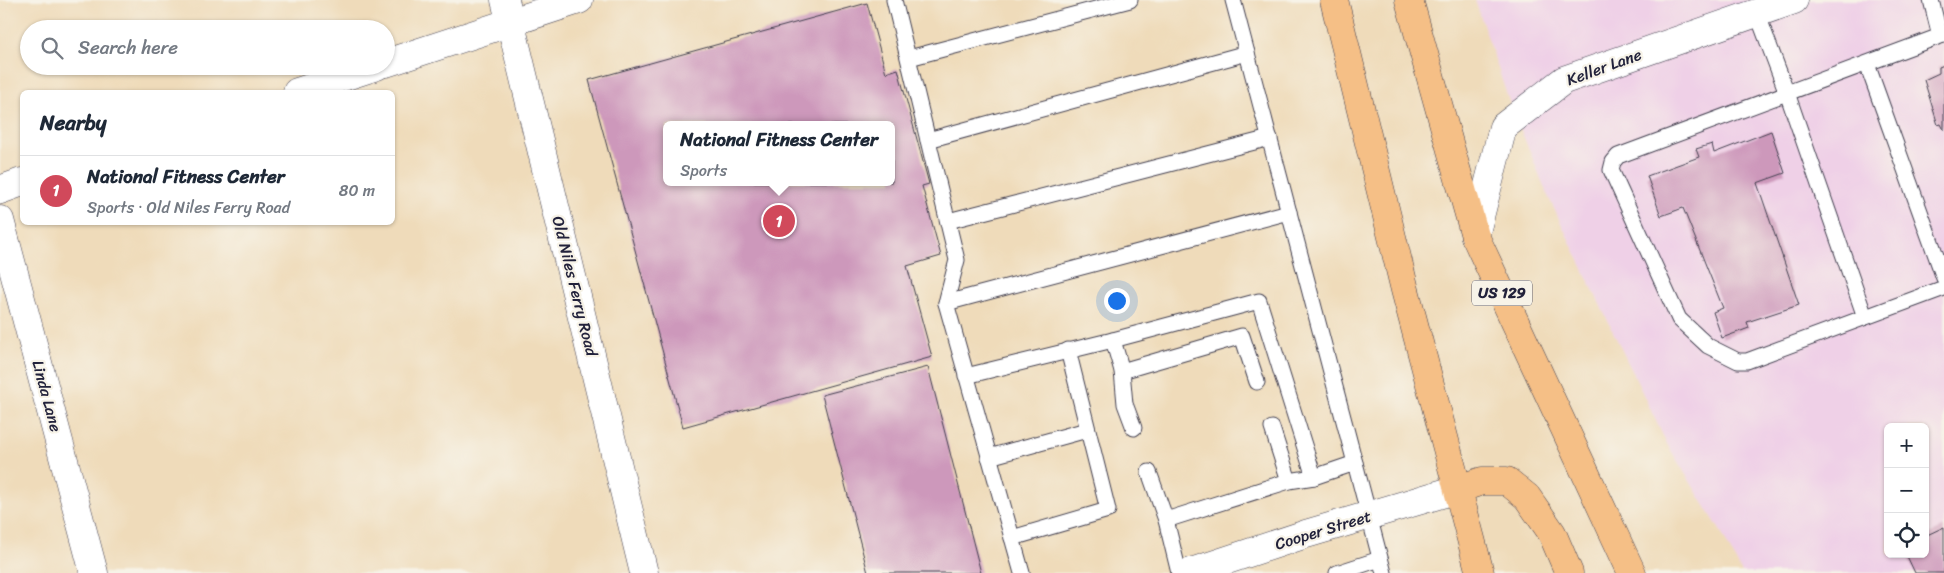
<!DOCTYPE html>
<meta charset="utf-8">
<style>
:root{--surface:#fff;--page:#f6f6f7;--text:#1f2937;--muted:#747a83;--line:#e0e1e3;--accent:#d1495b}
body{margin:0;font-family:Sriracha,sans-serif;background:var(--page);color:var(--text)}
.controls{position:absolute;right:15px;bottom:15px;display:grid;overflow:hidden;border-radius:8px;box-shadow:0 1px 4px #0004}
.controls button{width:45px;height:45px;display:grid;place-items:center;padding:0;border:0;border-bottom:1px solid var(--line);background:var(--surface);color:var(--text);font:25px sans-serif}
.you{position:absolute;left:1116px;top:300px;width:18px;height:18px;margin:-12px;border:4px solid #fff;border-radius:50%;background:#1a73e8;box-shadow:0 0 0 8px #1a73e833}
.badge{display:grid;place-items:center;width:32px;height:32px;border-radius:50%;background:var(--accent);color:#fff;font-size:16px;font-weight:700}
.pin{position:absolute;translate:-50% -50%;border:2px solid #fff;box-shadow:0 1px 5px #0006}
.popup{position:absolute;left:663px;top:121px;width:232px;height:65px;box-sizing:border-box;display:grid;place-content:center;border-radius:8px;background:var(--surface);filter:drop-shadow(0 1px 4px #0005);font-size:16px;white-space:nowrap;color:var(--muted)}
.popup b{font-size:19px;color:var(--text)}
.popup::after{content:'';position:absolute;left:50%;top:100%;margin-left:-10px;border:10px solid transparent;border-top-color:var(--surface)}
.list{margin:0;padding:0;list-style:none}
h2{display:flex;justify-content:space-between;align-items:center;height:65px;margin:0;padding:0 20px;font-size:21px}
h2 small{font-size:16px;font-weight:400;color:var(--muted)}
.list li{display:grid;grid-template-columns:32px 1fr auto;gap:15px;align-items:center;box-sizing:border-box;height:70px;padding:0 20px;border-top:1px solid var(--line)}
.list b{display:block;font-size:19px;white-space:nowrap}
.list p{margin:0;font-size:16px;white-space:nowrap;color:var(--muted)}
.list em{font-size:16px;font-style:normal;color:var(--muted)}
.icon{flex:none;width:28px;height:28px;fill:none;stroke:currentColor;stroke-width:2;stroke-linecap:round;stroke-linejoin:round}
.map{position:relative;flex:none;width:1944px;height:573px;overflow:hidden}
.search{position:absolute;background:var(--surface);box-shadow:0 1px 4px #0004;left:20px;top:20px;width:375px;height:55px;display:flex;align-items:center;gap:12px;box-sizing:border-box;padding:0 18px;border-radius:28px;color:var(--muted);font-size:19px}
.panel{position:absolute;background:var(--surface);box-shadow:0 1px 4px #0004;left:20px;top:90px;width:375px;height:135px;border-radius:8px}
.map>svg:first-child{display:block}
.built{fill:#efd0e7;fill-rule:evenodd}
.building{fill:#cd98bb;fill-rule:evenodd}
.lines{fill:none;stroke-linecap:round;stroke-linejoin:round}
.service-casing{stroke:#413e4e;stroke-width:17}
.minor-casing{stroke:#413e4e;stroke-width:29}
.tertiary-casing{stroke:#413e4e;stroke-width:29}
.trunk-casing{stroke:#413e4e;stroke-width:29}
.service{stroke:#fff;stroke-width:15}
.minor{stroke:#fff;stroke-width:28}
.tertiary{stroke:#fff;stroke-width:28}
.trunk{stroke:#f5bf86;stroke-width:28}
.labels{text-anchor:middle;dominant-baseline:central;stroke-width:4.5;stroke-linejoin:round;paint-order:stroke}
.shield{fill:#f7f3e8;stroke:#62616f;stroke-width:1}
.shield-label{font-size:15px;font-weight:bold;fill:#22223b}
.street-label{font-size:16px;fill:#22223b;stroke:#f7f3e8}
</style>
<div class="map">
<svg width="1944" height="573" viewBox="0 0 1944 573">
<rect width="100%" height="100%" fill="#f7f3e8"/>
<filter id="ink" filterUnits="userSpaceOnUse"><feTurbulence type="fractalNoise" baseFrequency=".02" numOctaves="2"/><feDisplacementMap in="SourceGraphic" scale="10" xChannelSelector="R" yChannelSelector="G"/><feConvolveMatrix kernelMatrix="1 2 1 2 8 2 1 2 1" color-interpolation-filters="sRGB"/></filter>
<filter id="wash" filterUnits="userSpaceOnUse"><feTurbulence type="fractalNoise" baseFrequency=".0096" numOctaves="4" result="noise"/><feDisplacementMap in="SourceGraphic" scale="20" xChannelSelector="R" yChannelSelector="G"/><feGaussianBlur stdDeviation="1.12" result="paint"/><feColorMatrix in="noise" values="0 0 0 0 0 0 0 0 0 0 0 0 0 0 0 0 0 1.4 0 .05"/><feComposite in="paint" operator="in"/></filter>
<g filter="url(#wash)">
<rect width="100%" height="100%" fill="#efdbba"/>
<!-- built -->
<path class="built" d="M1475,0H1944V573H1742L1720,530L1667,444L1548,196L1509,101ZM1888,427H1925V554H1888Z"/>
<g id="blocks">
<!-- building -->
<g class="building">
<path d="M867,3L886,73L898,69L929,184L922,186L941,256L907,266L932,357L683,427L589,80ZM666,125H892V182H666Z"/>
<path d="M1944,65V130L1941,124L1938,125L1924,80L1939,73V67Z"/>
<path d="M1771,131L1785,173L1757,183L1799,305L1747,322L1749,328L1722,338L1713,312L1723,308L1683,208L1661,216L1647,176L1699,157L1696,149L1712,144L1714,153Z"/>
<path d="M928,367L981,573H868L822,395Z"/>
<path d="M1944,527V573H1915L1906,554H1925V536Z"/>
</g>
</g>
</g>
<g filter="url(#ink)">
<use href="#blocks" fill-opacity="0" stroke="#413e4e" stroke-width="1"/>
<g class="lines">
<defs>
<g id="service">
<path d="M894,0L957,260L946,303L1022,573"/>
<path d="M1233,0L1384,573"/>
<path d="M1931,0L1940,36L1944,35"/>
<path d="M1757,13L1787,93L1865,317"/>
<path d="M1940,36L1618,156L1613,162L1611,170L1679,319L1708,346L1738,361H1747L1944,288"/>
<path d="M909,58L1130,0"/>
<path d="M1867,64L1944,278"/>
<path d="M928,140L1247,53"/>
<path d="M948,221L1270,138"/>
<path d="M946,303L1289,212"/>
<path d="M1113,340L1122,371L1125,404L1134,428"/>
<path d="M1122,371L1242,336L1257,382"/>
<path d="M966,376L1113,340L1259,301L1314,477"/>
<path d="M1272,428L1289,481"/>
<path d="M989,457L1087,430"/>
<path d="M1149,472L1166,520"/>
<path d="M1012,538L1108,510L1068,350"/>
<path d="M1179,573L1166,520L1289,481L1314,477L1355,463"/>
<path d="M1337,573L1380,559"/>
</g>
<g id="minor">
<path d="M386,63L579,0"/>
<path d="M297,92L377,66"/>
<path d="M0,190L22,182"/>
<path d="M0,220L94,573"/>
<path d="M1475,236L1503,127L1564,80L1794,0"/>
<path d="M1188,573L1306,534L1458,489"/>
</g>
<path id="tertiary" d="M505,0L644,573"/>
<g id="trunk">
<path d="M1334,0L1405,290L1480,573"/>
<path d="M1409,0L1475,236L1632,573"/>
<path d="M1458,489L1482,481H1507L1527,497L1552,533L1569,573"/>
</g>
</defs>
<!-- service casing -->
<use href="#service" class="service-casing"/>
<!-- minor casing -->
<use href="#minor" class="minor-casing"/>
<!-- tertiary casing -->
<use href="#tertiary" class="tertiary-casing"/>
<!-- trunk casing -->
<use href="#trunk" class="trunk-casing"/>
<!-- service -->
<use href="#service" class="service"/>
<!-- minor -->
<use href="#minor" class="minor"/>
<!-- tertiary -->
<use href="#tertiary" class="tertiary"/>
<!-- trunk -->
<use href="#trunk" class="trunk"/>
</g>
</g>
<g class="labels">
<!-- shield labels -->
<rect class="shield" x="1472" y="280.5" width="60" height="25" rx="4"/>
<g class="shield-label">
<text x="1502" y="293">US 129</text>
</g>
<!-- street labels -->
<g class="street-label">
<text transform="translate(1604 67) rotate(-20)">Keller Lane</text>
<text transform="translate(575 286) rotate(76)">Old Niles Ferry Road</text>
<text transform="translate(47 396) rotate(75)">Linda Lane</text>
<text transform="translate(1323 530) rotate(-17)">Cooper Street</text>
</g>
</g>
</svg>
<div class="controls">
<button>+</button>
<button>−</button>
<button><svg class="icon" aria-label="locate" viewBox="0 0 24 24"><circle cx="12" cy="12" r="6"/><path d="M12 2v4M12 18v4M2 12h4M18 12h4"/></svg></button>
</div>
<div class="you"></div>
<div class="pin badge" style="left:779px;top:221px">1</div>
<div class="popup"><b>National Fitness Center</b>Sports</div>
<div class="search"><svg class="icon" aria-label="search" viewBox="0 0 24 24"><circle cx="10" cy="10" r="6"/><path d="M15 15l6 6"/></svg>Search here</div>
<section class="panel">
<h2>Nearby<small></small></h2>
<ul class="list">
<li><span class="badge">1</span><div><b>National Fitness Center</b><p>Sports · Old Niles Ferry Road</p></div><em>80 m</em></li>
</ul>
</section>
</div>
